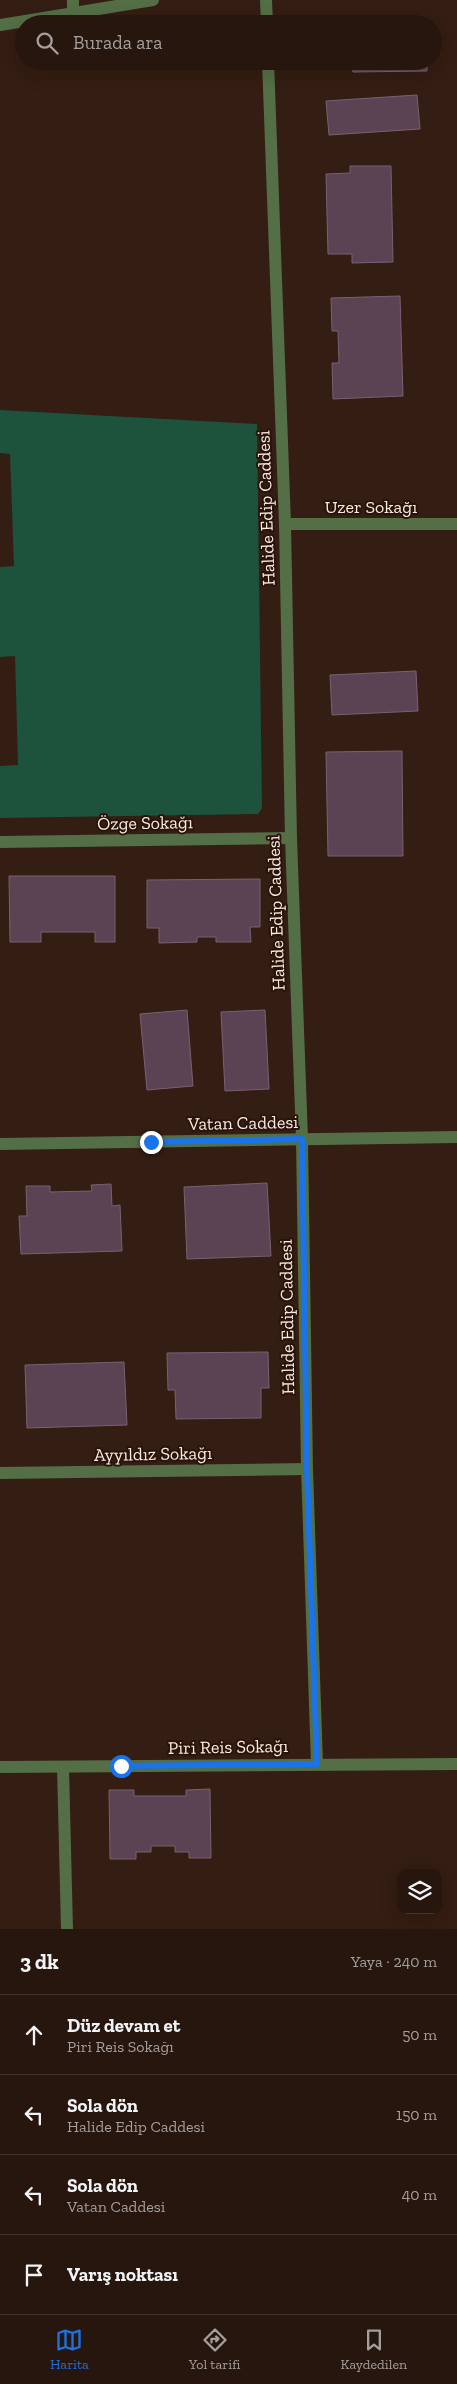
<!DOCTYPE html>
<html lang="tr">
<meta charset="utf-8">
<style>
:root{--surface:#27160e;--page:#2f1f17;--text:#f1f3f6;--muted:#a49f9e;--line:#43352e;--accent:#1a73e8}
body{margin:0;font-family:"Zilla Slab",serif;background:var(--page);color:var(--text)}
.controls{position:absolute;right:15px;bottom:15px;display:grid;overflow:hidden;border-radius:10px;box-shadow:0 5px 20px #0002}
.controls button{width:45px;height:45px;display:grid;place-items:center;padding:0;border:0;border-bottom:1px solid var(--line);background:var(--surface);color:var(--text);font:25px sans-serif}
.stop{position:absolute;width:15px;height:15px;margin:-11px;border:4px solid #1a73e8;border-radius:50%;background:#fff}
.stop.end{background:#1a73e8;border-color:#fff;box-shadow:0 1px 5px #0008}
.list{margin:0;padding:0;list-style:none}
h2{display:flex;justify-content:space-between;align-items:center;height:65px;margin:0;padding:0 20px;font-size:21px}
h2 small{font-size:16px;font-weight:400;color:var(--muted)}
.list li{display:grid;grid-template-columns:32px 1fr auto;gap:15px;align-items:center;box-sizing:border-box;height:80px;padding:0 20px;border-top:1px solid var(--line)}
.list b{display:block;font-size:19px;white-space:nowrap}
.list p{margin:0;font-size:16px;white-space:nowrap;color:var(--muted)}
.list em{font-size:16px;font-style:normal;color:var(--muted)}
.icon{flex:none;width:28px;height:28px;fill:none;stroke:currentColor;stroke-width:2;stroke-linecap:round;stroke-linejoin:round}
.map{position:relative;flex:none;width:457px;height:1929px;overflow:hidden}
.search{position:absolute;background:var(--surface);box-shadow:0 5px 20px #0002;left:15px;right:15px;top:15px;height:55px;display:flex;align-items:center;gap:12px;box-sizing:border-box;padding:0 18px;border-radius:28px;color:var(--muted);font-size:19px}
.sheet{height:385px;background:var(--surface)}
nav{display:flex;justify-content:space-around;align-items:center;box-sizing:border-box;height:70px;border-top:1px solid var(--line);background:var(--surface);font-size:14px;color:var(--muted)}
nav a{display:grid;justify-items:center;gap:2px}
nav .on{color:var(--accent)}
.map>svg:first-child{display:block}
.green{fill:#1d523c}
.building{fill:#5b4353;stroke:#7a6171}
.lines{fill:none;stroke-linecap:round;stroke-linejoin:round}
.minor{stroke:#546e46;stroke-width:12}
.tertiary{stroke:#546e46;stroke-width:12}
.route{stroke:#1a73e8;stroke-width:6}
.labels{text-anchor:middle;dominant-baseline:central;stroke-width:4;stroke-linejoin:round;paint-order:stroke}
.street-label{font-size:18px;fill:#fbeae3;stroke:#291409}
</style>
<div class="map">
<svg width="457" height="1929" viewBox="0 0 457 1929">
<rect width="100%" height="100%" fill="#341d12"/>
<!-- green -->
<path class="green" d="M0,410L257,424L262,808L258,814L0,818V766L18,765L15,656L0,657V567L14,566L10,454L0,453Z"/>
<!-- building -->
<g class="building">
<path d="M427,19V24H352V20Z"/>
<path d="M352,61H427V71L353,72Z"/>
<path d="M417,95L420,129L329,135L326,101Z"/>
<path d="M350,166H391L393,262L352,263V254H328L326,174L350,173Z"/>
<path d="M400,296L403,396L333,399L332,363H339L338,331H332L331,298Z"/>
<path d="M416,671L418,711L332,715L330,675Z"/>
<path d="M402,751L403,856H328L326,752Z"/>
<path d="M9,876H115V942H95V932H41V942H10Z"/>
<path d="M260,879V927H250L251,942H216V937H197V942L159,943V928H147V880Z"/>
<path d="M187,1010L193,1086L147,1090L140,1014Z"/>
<path d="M265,1010L269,1089L225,1091L221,1012Z"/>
<path d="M267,1183L271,1256L187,1259L184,1187Z"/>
<path d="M111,1184L112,1206L120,1205L122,1251L21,1254L19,1216H27L26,1186H50V1192L92,1191L91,1185Z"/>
<path d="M268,1352L269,1388H261V1418L176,1419L175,1390H168L167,1353Z"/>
<path d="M124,1362L127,1425L27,1428L25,1365Z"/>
<path d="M210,1789L211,1858H189V1852H175V1846H151V1852H136V1859H110L109,1790H134V1796H186V1790Z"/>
</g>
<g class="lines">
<!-- minor -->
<g class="minor">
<path d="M73,0V13"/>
<path d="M285,524H457"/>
<path d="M0,842L291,838"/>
<path d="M0,1473L307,1469"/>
<path d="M0,1767L457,1764"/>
<path d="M63,1767L67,1929"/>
</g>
<!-- tertiary -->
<g class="tertiary">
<path d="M266,0L267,24"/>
<path d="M0,25L153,0"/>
<path d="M268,61L285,524L291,838L302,1139L307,1469L317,1764"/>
<path d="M0,1144L457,1137"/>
</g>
</g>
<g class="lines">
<!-- route -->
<path class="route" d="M121,1766L317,1764L307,1469L302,1139L151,1142"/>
</g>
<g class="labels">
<!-- street labels -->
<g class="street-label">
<text x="371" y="507">Uzer Sokağı</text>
<text transform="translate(266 508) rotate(-92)">Halide Edip Caddesi</text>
<text transform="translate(145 823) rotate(-1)">Özge Sokağı</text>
<text transform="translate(276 913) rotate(-92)">Halide Edip Caddesi</text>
<text transform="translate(243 1123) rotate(-1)">Vatan Caddesi</text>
<text transform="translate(287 1317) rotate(-91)">Halide Edip Caddesi</text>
<text transform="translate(153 1454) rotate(-1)">Ayyıldız Sokağı</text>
<text transform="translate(228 1747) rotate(-1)">Piri Reis Sokağı</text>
</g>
</g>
</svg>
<div class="controls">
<button><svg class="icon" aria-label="layers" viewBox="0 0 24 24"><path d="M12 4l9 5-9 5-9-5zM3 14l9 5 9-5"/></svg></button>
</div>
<div class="stop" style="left:121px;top:1766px"></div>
<div class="stop end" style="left:151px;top:1142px"></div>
<div class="search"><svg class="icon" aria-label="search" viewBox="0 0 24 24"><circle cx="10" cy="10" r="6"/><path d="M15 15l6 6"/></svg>Burada ara</div>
</div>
<section class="sheet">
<h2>3 dk<small>Yaya · 240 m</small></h2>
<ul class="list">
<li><svg class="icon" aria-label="ahead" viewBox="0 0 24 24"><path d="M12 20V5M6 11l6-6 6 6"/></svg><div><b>Düz devam et</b><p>Piri Reis Sokağı</p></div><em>50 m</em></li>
<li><svg class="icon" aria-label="left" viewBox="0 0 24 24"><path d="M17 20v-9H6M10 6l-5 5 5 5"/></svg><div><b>Sola dön</b><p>Halide Edip Caddesi</p></div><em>150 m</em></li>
<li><svg class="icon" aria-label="left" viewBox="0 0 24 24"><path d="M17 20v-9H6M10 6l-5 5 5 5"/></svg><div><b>Sola dön</b><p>Vatan Caddesi</p></div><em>40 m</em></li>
<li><svg class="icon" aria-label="arrive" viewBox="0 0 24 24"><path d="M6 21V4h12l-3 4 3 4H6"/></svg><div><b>Varış noktası</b></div></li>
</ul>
</section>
<nav>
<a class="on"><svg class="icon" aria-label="map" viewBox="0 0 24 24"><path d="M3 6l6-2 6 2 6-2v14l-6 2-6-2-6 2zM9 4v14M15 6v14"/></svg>Harita</a>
<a><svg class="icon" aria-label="directions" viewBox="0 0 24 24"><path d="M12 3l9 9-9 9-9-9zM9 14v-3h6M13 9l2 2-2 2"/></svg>Yol tarifi</a>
<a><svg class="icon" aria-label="saved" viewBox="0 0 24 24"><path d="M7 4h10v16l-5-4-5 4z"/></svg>Kaydedilen</a>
</nav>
